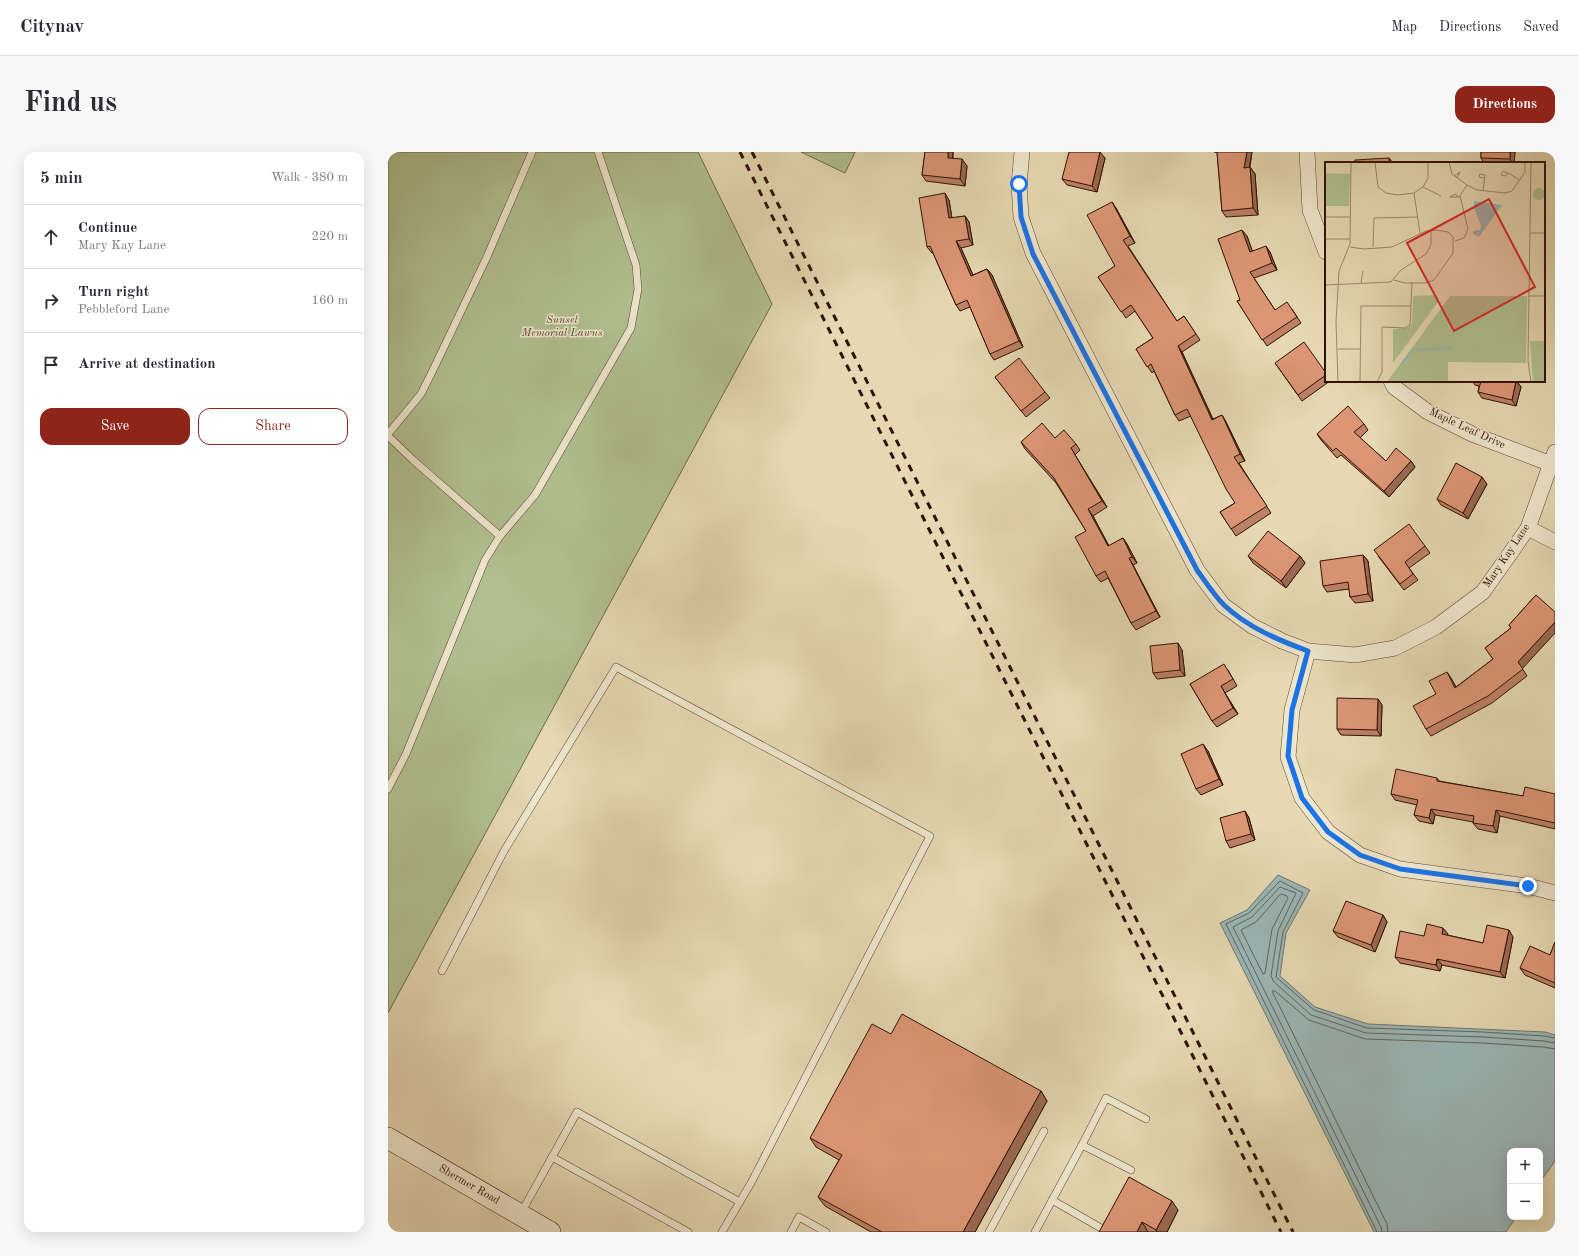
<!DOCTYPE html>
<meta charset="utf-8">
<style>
:root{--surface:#fff;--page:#f7f7f7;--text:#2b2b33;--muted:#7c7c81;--line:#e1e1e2;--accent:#8f2418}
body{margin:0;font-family:"Old Standard TT",serif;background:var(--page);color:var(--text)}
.controls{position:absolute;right:12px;bottom:12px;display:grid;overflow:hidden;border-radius:8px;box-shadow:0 4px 16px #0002}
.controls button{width:36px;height:36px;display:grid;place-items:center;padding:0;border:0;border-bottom:1px solid var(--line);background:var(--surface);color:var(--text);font:20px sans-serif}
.stop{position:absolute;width:12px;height:12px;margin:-9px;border:3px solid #1a73e8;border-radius:50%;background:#fff}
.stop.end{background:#1a73e8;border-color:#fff;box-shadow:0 1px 4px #0008}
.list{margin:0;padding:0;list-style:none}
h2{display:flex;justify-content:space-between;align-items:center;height:52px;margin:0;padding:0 16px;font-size:17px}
h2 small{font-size:13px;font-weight:400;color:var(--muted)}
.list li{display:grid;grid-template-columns:26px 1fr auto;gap:12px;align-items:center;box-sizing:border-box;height:64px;padding:0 16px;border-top:1px solid var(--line)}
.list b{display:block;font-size:15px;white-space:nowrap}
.list p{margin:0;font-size:13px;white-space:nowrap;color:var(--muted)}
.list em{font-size:13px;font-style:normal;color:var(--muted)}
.actions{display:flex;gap:8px;padding:12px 16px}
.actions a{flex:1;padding:9px 0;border:1px solid var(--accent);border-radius:12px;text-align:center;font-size:14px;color:var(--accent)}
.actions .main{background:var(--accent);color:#fff}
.icon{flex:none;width:22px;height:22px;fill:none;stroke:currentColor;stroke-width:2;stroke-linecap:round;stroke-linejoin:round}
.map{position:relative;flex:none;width:1167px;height:1080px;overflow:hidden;border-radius:12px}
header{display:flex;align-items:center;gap:24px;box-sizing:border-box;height:56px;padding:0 20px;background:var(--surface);border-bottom:1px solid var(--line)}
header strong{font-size:19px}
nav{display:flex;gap:22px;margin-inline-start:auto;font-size:14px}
.intro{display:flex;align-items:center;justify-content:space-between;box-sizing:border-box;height:96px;padding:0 24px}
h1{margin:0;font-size:28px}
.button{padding:10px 18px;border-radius:12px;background:var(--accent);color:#fff;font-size:14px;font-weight:700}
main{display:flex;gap:24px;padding:0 24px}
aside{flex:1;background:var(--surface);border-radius:12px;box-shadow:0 4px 16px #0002}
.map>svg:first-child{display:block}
.green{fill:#b0bf8f;stroke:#70684a}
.water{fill:#9ab7b7;stroke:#70756f}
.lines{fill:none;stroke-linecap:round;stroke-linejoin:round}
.shore{stroke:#65645e;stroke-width:1}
.lane-casing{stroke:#5d4430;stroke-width:8}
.street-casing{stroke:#5d4430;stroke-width:16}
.secondary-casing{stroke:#301204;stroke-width:22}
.lane{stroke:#eee6cd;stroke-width:7}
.street{stroke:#eee6cd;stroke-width:15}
.secondary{stroke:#eee6cd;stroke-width:21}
.rail{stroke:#301204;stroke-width:3;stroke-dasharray:7 7;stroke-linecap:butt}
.wall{fill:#bd8165;stroke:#301204}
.shaded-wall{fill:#9a6952;stroke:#301204}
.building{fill:#dc9675;stroke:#301204}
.route{stroke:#1a73e8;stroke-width:5}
.labels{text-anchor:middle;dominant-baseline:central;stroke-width:3;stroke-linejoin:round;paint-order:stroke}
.park-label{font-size:11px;font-style:italic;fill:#56462e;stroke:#eee6cd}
.street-label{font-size:11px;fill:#301204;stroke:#eee6cd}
.inset-river{fill:none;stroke:#9ab7b7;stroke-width:2}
.inset-road{fill:none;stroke:#9d896c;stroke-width:1}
.view{fill:#d62828;fill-opacity:0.15;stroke:#d62828;stroke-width:2}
.inset-edge{fill:none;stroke:#301204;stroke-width:2}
</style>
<header>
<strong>Citynav</strong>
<nav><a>Map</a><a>Directions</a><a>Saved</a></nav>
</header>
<div class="intro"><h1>Find us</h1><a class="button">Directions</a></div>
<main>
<aside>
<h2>5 min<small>Walk · 380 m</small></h2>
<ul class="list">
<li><svg class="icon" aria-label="ahead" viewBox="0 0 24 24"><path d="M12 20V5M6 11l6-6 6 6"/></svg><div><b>Continue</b><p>Mary Kay Lane</p></div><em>220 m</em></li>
<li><svg class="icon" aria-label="right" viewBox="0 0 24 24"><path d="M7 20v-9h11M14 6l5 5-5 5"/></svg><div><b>Turn right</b><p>Pebbleford Lane</p></div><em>160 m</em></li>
<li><svg class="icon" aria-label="arrive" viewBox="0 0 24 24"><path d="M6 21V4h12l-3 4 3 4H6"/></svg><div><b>Arrive at destination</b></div></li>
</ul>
<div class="actions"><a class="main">Save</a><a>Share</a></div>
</aside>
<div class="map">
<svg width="1167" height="1080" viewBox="0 0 1167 1080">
<rect width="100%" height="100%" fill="#e5d8b2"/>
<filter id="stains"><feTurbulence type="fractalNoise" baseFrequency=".005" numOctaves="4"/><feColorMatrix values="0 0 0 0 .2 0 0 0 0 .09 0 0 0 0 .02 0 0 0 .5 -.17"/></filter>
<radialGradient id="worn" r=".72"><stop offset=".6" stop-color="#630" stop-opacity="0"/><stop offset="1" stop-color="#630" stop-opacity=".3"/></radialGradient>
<!-- green -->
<g class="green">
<path d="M0,0H310L384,152L0,861Z"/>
<path d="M413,0H467L457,21Z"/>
</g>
<!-- water -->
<path class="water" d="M890,723L922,738L898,781L892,824L927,855L980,872L1157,880L1167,883V1009L1152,1030V999H1122V1065H1128L1118,1080H986L832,771L859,758Z"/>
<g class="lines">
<!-- shore -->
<g class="shore">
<path d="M893,742L899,744L900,746L884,777L877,821L875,822L853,778L868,770Z"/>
<path d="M989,1080L838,772L861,761L892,729L915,741L895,780L888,825L926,858L979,876L1095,880L1156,884L1167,886"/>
<path d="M994,1080L993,1075L845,775L864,765L892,735L908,741L890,779L883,824L886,830L923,863L978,881L1095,885L1156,889L1167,891"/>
<path d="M1000,1080L999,1072L884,839H887L921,868L977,887L1095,891L1155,895L1167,897"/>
</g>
<defs>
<g id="lane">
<path d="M0,282L33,242L46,216L98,107L144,0"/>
<path d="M0,284L25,308L112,384"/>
<path d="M0,637L18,602L97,408L112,384L147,343L243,176L250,137L248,113L210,0"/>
<path d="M54,819L116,699L228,515L542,684L363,1031L334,1080"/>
<path d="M694,993L718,946L758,967"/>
<path d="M164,1005L300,1080"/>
<path d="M664,1048L713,1076"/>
<path d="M133,1061L189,960L352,1050"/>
<path d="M403,1080L411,1065L438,1080"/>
<path d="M601,1080L656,979"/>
<path d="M647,1080L694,993L743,1018"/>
</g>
<g id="street">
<path d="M634,0L631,32L633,65L645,101L809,418L835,453L864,474L894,489L920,499L967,503L1007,496L1048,475L1095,440L1140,376L1167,300"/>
<path d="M919,0L922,58L938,100"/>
<path d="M1003,229L1006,235L1040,260L1084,282L1163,312"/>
<path d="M1140,376L1167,390"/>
<path d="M920,499L904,558L900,605L914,646L940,680L972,703L1012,717L1140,734L1167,741"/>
</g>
<path id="secondary" d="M0,986L162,1080"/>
</defs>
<!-- lane casing -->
<use href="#lane" class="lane-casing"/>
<!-- street casing -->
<use href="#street" class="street-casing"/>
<!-- secondary casing -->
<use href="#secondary" class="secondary-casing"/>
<!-- lane -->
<use href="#lane" class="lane"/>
<!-- street -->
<use href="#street" class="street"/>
<!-- secondary -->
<use href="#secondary" class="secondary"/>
<!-- rail -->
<g class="rail">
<path d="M352,0L893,1080"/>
<path d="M364,0L905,1080"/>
</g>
</g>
<!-- wall -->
<g class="wall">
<path d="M537,0H565V6L579,14L577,34L538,29L534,23Z"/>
<path d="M826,0H864L862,15L867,22L870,63L838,65L834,59L829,0Z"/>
<path d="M1093,0H1127L1126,11H1096L1093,6Z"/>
<path d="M717,6L709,40L679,33L674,27Z"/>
<path d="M561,48L564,66L577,64L581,70L585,93L573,96L585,123L599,117L604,123L635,195L606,208L602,202L582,155L572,159L568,153L545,101H544L539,95Z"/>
<path d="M728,56L747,91L740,94L789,169L796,164L812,188L794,200L825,267L834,263L838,270L857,309L851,311L883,361L848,384L832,360L847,351L803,264L791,269L787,263L766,219L764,221L748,197L765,186L747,159L738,166L710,125L727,114Z"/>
<path d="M859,84L864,99L882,100L889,118L866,126L887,158L904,157L913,171L879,194L849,149L852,148Z"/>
<path d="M887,211L938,221V229H942L914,249Z"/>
<path d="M607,225L657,240L662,246L638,265Z"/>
<path d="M1084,229H1129L1133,235L1128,254L1094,246L1090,240L1091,234L1087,233Z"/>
<path d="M976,272L980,278L972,286L998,309H1023L1027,315L1001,345L953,303L949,306L933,288L929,282Z"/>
<path d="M667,286L688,292L692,298L687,303L719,355L705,364L721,394L735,386L739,392L749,411L745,413L772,465L748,478L743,471L720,426L713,430L708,424L698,379L668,331L637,297L633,290Z"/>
<path d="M1099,332L1080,367L1053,353L1049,347Z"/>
<path d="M1037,394L1042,401L1021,416L1030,428L1016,438L990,404Z"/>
<path d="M975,403L980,409L985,449L967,451L962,445L961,437L939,440L935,434Z"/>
<path d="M860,404H912L917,411L898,436L865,411Z"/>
<path d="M1148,443L1134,516L1139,524L1104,551L1043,584L1038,577L1048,542L1063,526L1068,535L1105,507L1097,496L1123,476L1121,473Z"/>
<path d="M794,498L797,524L769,527L765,521Z"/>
<path d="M840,518L849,534L837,541L850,562L829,575L824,569L802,532Z"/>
<path d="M990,547L994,553L993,584L953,583L949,577Z"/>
<path d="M820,599L835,633L813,643L808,637Z"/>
<path d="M1049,626L1051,629L1135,644L1167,642V677L1112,664L1109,681L1090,677L1085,671V670L1047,663L1045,672L1031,669L1026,663L1029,653L1007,648L1003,642Z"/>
<path d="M857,659L861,666L867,688L842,696L838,689Z"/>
<path d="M995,763L999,770L987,800L950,785L945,779Z"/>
<path d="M1060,782L1059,783L1095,791L1125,785L1117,826L1054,813L1052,819L1012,811L1007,805L1036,784Z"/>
<path d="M1167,790V836L1137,823L1132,816L1162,803Z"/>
<path d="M653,939L659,949L587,1080H483L437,1054L430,1045L451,1008L428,995L422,986Z"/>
<path d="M790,1058L779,1080H711Z"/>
</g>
<!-- shaded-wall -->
<g class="shaded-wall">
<path d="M560,0H565L564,12L560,6Z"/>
<path d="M712,0L717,6L709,40L704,34Z"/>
<path d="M859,0H864L860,22L856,16Z"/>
<path d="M1122,0H1127L1126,11H1124L1122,7Z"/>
<path d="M1001,6L1005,11H1001Z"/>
<path d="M574,7L579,14L577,34L572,27Z"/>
<path d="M862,15L867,22L870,63L865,56Z"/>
<path d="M557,41L561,48L565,73L561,66Z"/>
<path d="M724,50L728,56L747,91L742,84Z"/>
<path d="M577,64L581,70L585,93L581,87Z"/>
<path d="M854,78L859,84L867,106L862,100Z"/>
<path d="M568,89L573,96L588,130L583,124Z"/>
<path d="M878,94L882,100L889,118L884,111Z"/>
<path d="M599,117L604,123L635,195L631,189Z"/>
<path d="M790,194L794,200L828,274L824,268Z"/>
<path d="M1128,229L1133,235L1128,254L1124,248Z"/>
<path d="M834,263L838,270L857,309L852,302Z"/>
<path d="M683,296L687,303L719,355L714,349Z"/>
<path d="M1023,309L1027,315L1001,345L996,339Z"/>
<path d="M1094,325L1099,332L1080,367L1075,361Z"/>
<path d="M700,357L705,364L724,400L720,394Z"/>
<path d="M735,386L739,392L749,411L744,405Z"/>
<path d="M975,403L980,409L985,449L980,442Z"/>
<path d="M912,404L917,411L898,436L893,429Z"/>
<path d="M741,406L745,413L772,465L768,459Z"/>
<path d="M1167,470V481L1134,517L1130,510Z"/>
<path d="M790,491L794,498L797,524L792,518Z"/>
<path d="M1059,520L1063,526L1072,542L1067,536Z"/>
<path d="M833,534L837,541L850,562L845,556Z"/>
<path d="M990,547L994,553L993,584L989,578Z"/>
<path d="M815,592L820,599L835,633L831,627Z"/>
<path d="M1043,657L1047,663L1045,672L1041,666Z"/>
<path d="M1108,658L1112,664L1109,681L1105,674Z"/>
<path d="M857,659L861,666L867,688L863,682Z"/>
<path d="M995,763L999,770L987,800L983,793Z"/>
<path d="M1055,776L1060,782L1058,789L1054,782Z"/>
<path d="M1121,778L1125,785L1117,826L1112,820Z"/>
<path d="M1049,807L1054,813L1052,819L1048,813Z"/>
<path d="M653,939L659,949L587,1080H575Z"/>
<path d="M784,1049L790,1058L779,1080H769L768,1078Z"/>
<path d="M754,1070L760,1080H749Z"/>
</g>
<!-- building -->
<g class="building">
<path d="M537,0H560V6L574,7L572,27L534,23Z"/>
<path d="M681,0H712L704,34L674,27Z"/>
<path d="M829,0H859L856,16L862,15L865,56L834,59Z"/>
<path d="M1093,0H1122V7L1093,6Z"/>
<path d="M1001,6V11H967V8Z"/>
<path d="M557,41L561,66L577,64L581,87L568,89L583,124L599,117L631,189L602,202L579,148L568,153L542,94L539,95L531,46Z"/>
<path d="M724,50L742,84L735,88L789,169L796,164L808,182L790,194L824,268L834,263L852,302L846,305L879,354L843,377L832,360L847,351L838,337L799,257L787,263L763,212L759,215L748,197L765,186L743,153L733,160L710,125L727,114L699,63Z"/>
<path d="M854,78L862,100L878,94L884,111L862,120L887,158L899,150L909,165L874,188L849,149L852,148L830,87Z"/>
<path d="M916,190L938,221V223L910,243L887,211Z"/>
<path d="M631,206L657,240L633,259L607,225Z"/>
<path d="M1093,229H1128L1124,248L1090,240Z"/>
<path d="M960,254L976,272L966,280L998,309L1008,296L1023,309L996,339L948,296L945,299L929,282Z"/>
<path d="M654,271L667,286L676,278L688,292L683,296L714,349L700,357L720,394L735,386L744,405L741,406L768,459L743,471L717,419L708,424L687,385L698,379L666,326L633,290Z"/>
<path d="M1068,311L1094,325L1075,361L1049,347Z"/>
<path d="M1021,372L1037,394L1017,410L1025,422L1012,432L986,398Z"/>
<path d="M880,379L912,404L893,429L860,404Z"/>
<path d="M975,403L980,442L962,445L960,430L935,434L932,409Z"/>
<path d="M1148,443L1167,460V470L1130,510L1135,517L1100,544L1038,577L1025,554L1048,542L1041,529L1059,520L1067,536L1105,507L1097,496L1123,476L1121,473Z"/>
<path d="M790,491L792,518L765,521L762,494Z"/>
<path d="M836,512L845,527L833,534L845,556L824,569L802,532Z"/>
<path d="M949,546L990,547L989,578L949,577Z"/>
<path d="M815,592L831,627L808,637L793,602Z"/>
<path d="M1008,617L1049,626V629L1135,644L1137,635L1167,642V671L1108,658L1105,674L1085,671L1086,664L1043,657L1041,666L1026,663L1030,648L1003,642Z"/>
<path d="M857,659L863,682L838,689L832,666Z"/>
<path d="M958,749L995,763L983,793L945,779Z"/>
<path d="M1039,772L1055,776L1054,782L1095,791L1099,773L1121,778L1112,820L1049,807L1048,813L1007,805L1012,779L1036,784Z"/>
<path d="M1167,790V831L1132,816L1142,794L1162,803Z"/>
<path d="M514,862L653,939L575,1080H494L430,1045L454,1003L422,986L484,872L503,882Z"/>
<path d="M741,1025L784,1049L768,1078L754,1070L749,1080H711Z"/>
</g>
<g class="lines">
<!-- route -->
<path class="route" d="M631,32L633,65L645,102L809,418C817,429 826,443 836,453C859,475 890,488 920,499L904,558L900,604L914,646L940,680L972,703L1012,717L1140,734"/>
</g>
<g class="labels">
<!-- park labels -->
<g class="park-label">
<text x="174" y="168">Sunset<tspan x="174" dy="13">Memorial Lawns</tspan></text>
</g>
<!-- street labels -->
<g class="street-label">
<text transform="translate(1079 277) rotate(25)">Maple Leaf Drive</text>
<text transform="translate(1119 404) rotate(-56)">Mary Kay Lane</text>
<text transform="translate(81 1033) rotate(30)">Shermer Road</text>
</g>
</g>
<!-- overview -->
<g transform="translate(937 10)">
<rect width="220" height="220" fill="#e5d8b2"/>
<path d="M0,11L25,12L24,44H0ZM208 32a6 6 0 1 1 12 0a6 6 0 1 1-12 0ZM112,133L113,140L68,201V167L82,166L87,162L88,134ZM125,134H202L201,201L123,200V220H62ZM205,179H220V220H208Z" fill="#b0bf8f"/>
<path d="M149,39L177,43L154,75L148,72V69L155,68L156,64L149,46Z" fill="#9ab7b7"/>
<path class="inset-river" d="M76,203L87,188L127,186"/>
<path class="inset-road" d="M50,0L53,25L61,31L72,33L89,31L98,25L103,16V0M124,0L127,12L142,23L152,28L180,31L187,29L200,10V0M183,11L181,14L176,13L178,9L185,12L187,13L194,18M129,14L135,10L132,16M98,25L116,34M158,29L160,13L155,12L154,15L159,16M89,31L95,71M134,35L130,32L125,35H134L142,23M0,55H26M206,71H220M0,77H25M130,79L139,76L143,67L135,34M25,85L39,87L67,85L101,69L112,68L123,70L128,75V91L109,118L100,121H80L69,118M48,85L49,56L92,55M36,121L38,109M0,123L66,120L76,108L101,92L106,83V68M203,134H220M13,187H35M13,220L11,160L14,109L25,82L26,0M35,220L36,144H86M52,220L57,210V165L80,166L85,163L87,121M206,220L203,199L206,0"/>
<path class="view" d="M164,37L210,125L129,169L82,81Z"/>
<rect width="220" height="220" class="inset-edge"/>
</g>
<rect width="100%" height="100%" filter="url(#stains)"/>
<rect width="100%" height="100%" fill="url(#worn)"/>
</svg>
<div class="controls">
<button>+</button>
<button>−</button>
</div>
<div class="stop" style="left:631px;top:32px"></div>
<div class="stop end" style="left:1140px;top:734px"></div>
</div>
</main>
